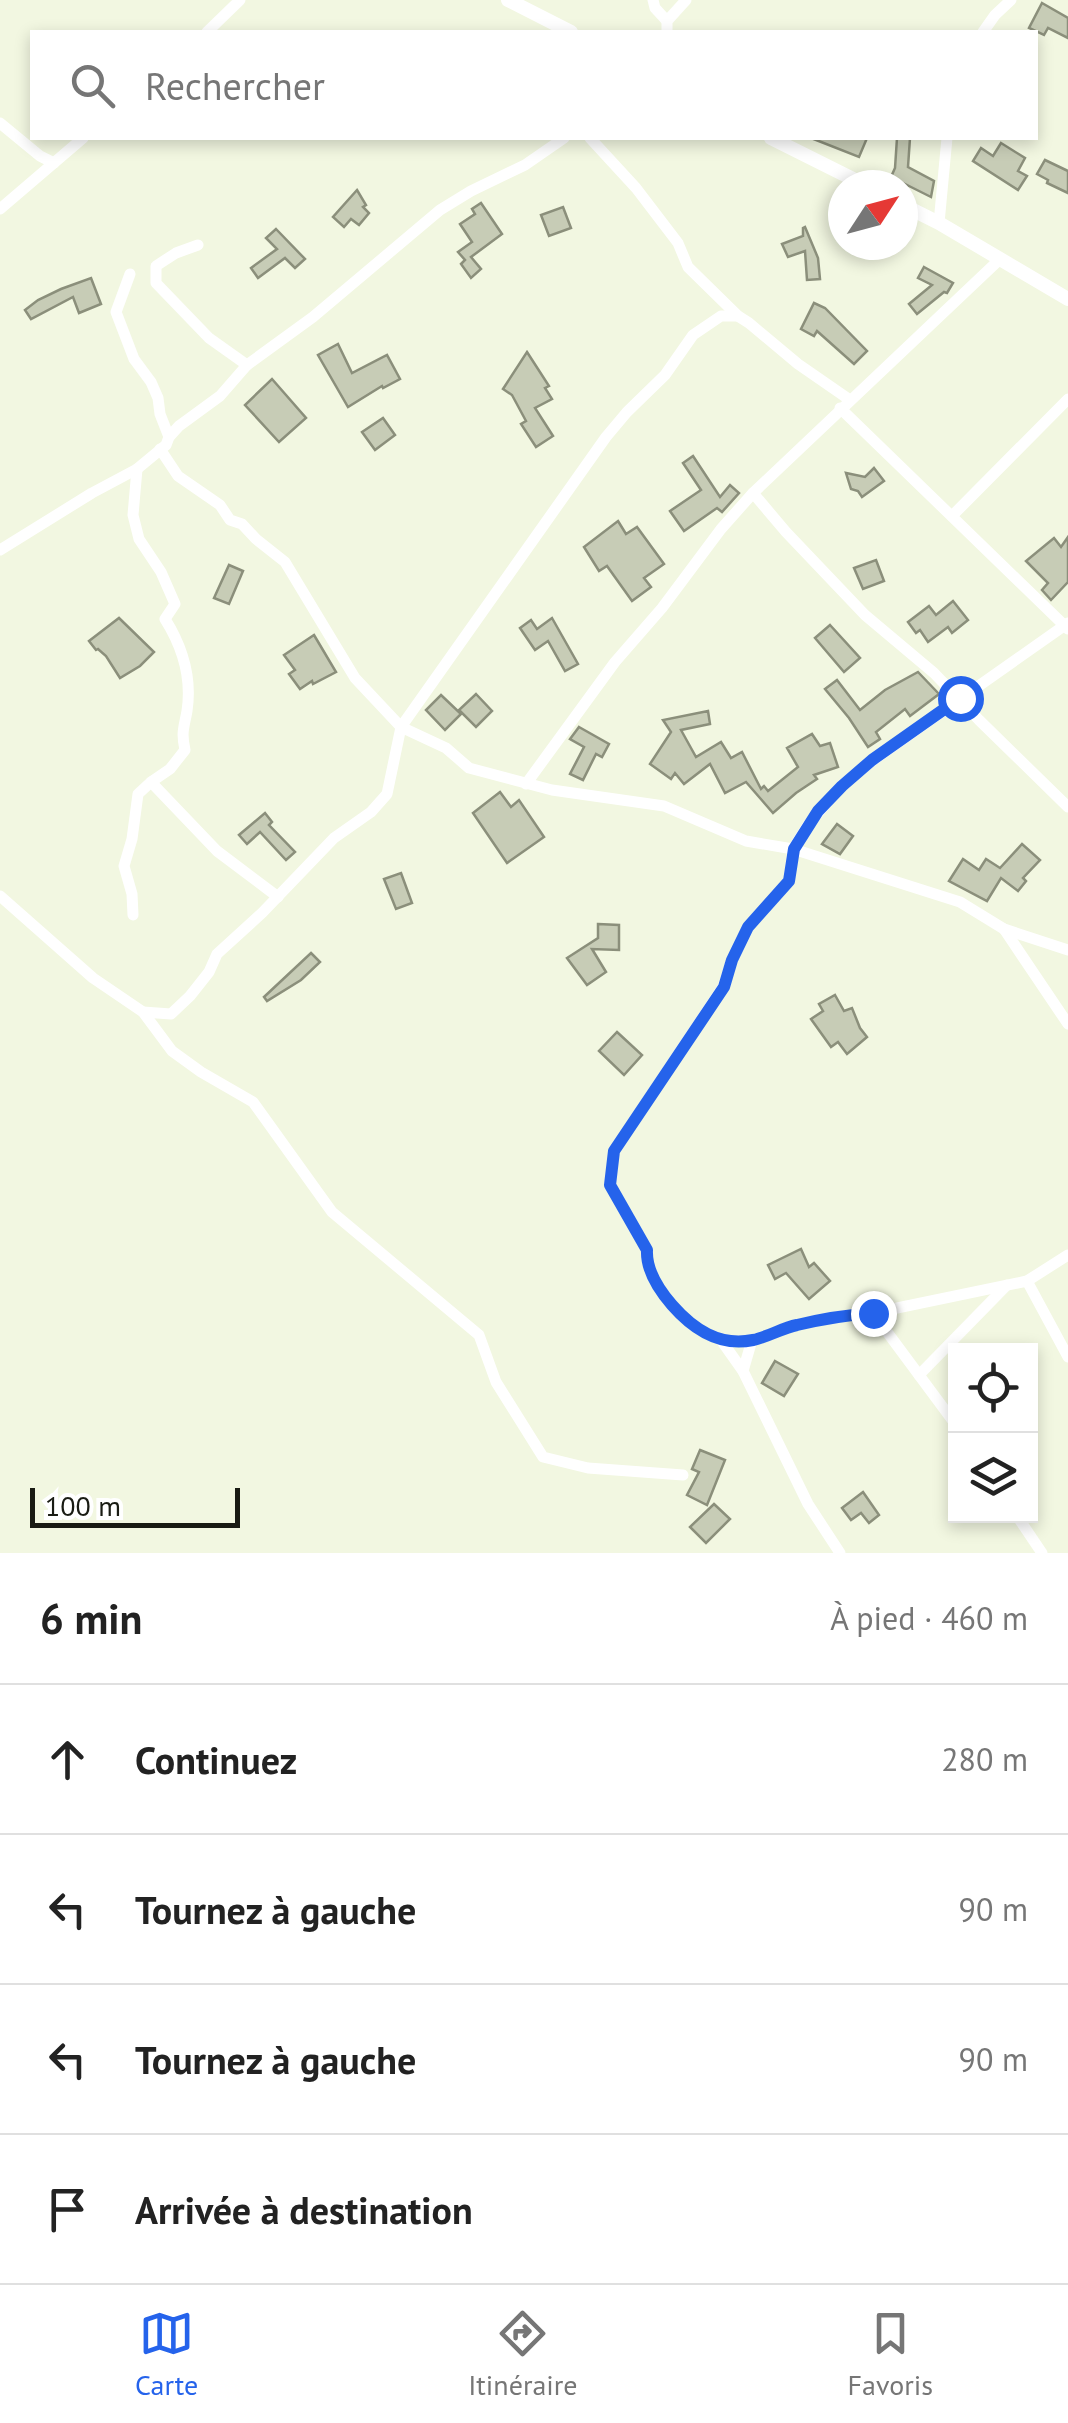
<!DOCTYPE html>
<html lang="fr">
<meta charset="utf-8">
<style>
:root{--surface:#fff;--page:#f6f6f6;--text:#222;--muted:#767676;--line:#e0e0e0;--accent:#2563eb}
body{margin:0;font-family:"PT Sans",sans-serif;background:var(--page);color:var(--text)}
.controls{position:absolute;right:30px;bottom:30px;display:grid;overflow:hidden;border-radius:0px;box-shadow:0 5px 15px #0003}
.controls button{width:90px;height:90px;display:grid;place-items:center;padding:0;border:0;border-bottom:2px solid var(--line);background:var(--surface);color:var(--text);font:50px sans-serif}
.compass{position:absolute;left:828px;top:170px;width:90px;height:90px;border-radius:50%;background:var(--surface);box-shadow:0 5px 15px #0003;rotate:54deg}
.scale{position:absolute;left:30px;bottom:25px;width:210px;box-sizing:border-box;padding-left:10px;border:5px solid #191b13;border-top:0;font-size:28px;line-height:35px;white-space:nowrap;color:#191b13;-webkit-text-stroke:8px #fff;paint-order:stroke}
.stop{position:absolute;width:30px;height:30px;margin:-22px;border:8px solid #2563eb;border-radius:50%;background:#fff}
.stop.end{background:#2563eb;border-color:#fff;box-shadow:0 2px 10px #0008}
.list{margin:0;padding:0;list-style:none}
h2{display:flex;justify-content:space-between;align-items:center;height:130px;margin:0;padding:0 40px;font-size:42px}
h2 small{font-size:32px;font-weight:400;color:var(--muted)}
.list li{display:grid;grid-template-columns:65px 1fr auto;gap:30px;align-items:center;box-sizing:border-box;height:150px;padding:0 40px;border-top:2px solid var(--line)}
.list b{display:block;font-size:38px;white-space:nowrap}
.list em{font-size:32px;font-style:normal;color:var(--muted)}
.icon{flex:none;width:55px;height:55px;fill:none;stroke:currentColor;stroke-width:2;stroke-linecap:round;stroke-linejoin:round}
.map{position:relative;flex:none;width:1068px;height:1553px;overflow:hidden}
.search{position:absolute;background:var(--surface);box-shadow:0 5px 15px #0003;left:30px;right:30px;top:30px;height:110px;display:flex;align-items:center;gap:25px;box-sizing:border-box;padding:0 35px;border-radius:0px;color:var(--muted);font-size:38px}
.sheet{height:730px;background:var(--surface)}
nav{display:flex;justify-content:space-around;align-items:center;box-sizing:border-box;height:140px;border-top:2px solid var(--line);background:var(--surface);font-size:28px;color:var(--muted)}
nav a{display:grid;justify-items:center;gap:5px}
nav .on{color:var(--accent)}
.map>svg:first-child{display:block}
.building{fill:#c7ccb6;stroke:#8b8f7b;stroke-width:2.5}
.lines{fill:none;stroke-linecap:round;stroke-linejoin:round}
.minor{stroke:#fff;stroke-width:11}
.tertiary{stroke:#fff;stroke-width:14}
.route{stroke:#2563eb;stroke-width:12}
</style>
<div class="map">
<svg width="1068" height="1553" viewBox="0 0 1068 1553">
<rect width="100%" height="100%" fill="#f2f7e1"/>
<!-- building -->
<g class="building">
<path d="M1042,3L1068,18V38L1048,28L1044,35L1029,28Z"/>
<path d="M811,138H867L859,157Z"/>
<path d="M897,138H910L908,167L934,181L931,197L891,177L895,168Z"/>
<path d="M1001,143L1025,158L1018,171L1027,176L1018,190L973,161L981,148L993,156Z"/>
<path d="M1045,160L1068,171V193L1047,183L1048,180L1037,174Z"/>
<path d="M357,190L366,205L363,207L369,213L359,225L351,219L344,227L333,217Z"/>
<path d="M481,203L502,234L471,257L481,269L471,278L461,264L465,260L458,252L472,242L460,224L475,214L472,209Z"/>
<path d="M563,207L571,228L549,236L541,215Z"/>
<path d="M805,227L818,258L820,279L807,280L805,251L788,257L782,244L803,236V228Z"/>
<path d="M276,229L305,259L295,268L285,258L258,278L251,268L277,249L266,238Z"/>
<path d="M924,267L953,283L947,293L944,292L917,314L909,304L932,285L918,278Z"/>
<path d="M91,278L101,304L79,313L73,297L31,319L25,310L38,300L61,289Z"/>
<path d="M814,303L825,308L867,351L854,364L817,331L814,336L801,329Z"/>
<path d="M338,344L352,373L387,355L400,379L383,388L382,386L348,407L318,355Z"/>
<path d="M527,352L549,386L545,388L552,399L535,408L553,436L536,447L521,424L526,421L512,395L503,389Z"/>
<path d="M272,379L306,418L279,442L245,405Z"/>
<path d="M383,418L395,435L375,450L362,432Z"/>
<path d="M693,456L720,497L730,485L739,493L722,512L717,508L684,531L670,511L701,490L683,463Z"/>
<path d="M874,468L884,481L862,497L858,491L851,489L846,473L865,477Z"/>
<path d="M618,521L626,534L637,527L664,564L644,578L651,587L632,601L607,566L599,571L584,547Z"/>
<path d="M1068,537V582L1051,600L1042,590L1048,583L1026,561L1054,538L1061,547Z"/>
<path d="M876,560L884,581L863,589L854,568Z"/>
<path d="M229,565L243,571L229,604L214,598Z"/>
<path d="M953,601L968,620L952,633L948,627L928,642L920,630L916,633L908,622L929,606L936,615Z"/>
<path d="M119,618L154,652L140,666L120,678L106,656L98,649L96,650L89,641Z"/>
<path d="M552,618L578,664L565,671L548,641L535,650L520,628L531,620L537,629Z"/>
<path d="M830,625L860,658L844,672L815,638Z"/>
<path d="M314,635L336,672L313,684L312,681L300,689L289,674L295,670L284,655Z"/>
<path d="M918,672L939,694L910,716L905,709L876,732L880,739L868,747L849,718L825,689L837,680L860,710L885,690Z"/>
<path d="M476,694L492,711L476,727L459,710Z"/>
<path d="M441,695L461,714L445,730L426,710Z"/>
<path d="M708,711L710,724L681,730L696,757L721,742L731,758L742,752L761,789L764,786L768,791L798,767L787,748L812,734L820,746L830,743L838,767L814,775L817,779L796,793L773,813L746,782L725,793L710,764L684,784L675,773L671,779L650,764L671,732L663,720Z"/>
<path d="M579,727L609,744L602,757L596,754L583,780L570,774L584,747L570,739Z"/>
<path d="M500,792L511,807L519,800L544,837L507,863L473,813Z"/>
<path d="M265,813L272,822L269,825L295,852L286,860L260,832L247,844L239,835Z"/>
<path d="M837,824L853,836L840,854L822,844Z"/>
<path d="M1022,844L1040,860L1023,878L1026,881L1018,891L1001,878L987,901L949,881L963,859L979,870L986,859L1000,868Z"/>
<path d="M401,873L412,903L396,909L384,879Z"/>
<path d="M598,924L619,925V950L592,949L606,972L587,985L567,958L598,938Z"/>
<path d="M311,953L320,962L301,980L267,1001L264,997Z"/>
<path d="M835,995L844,1011L852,1008L860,1028L867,1037L847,1054L838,1042L831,1047L811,1019L823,1011L819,1004Z"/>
<path d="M617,1032L642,1055L624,1075L599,1051Z"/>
<path d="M801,1249L809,1267L814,1263L830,1281L809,1299L786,1273L775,1279L768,1265Z"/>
<path d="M775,1361L798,1374L784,1396L762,1383Z"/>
<path d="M700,1450L725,1460L707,1505L687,1495L699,1472L692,1469Z"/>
<path d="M863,1492L879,1515L869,1523L861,1513L851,1520L842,1508Z"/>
<path d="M714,1504L730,1519L706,1543L690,1527Z"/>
</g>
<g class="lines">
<!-- minor -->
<g class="minor">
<path d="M653,0L655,8L667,21"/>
<path d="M207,32L240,0"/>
<path d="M667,32V21L686,0"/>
<path d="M983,32L995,15L1011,0"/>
<path d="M0,123L40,156L54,163"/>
<path d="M590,138L636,188L678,243L688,267L738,316L749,323L798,364L850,400"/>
<path d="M0,209L83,138"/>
<path d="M939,223L947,138"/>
<path d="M198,245L176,253L156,266V283L209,338L247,365"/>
<path d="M130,274L116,312L134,359L151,382L158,398L160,414L169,437"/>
<path d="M840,408L1068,629"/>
<path d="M160,449L178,476L220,505L230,520L242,524L256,539L285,562L355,678L401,727L446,748L469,768L552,790L664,806L746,841L793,849L960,902L1004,929L1068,950"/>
<path d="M137,469L133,515L139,539L161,572L175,604L165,619C182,646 192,678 187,711C184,728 181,732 185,750L170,769L151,782L217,851L278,897"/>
<path d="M753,493L786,532L865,615L934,673L979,720L1068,807"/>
<path d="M952,516L1068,399"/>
<path d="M0,550L92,493L137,469L166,445L169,437L179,426L220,396L247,365L313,317L440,210L471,191L525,165L564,138"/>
<path d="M526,784L615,662L662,608L721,529L753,493L999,260"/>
<path d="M0,896L93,978L143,1012L172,1051L201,1072L253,1102L332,1212L479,1335L496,1382L543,1457L588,1468L683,1475"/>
<path d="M133,915L132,894L124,866L132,839L138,794L151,782"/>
<path d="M1004,929L1068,1024"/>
<path d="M143,1012L171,1014L190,996L209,972L217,954L262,913L334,838L371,812L387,794L401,727L606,437L627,412L665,375L693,335L721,316H738"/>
<path d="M1027,1281L1068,1357"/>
<path d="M873,1313C847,1315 822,1319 796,1325C781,1328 768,1337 752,1340C719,1347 693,1329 672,1305C659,1290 646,1270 647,1250L610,1185L614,1151L723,987L732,960L748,927L789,881L793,849L808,825L842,785L872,761L1068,623"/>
<path d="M721,1340L743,1371L808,1504L840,1553"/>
<path d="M743,1371L752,1340"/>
<path d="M919,1375L1007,1285"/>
<path d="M956,1425L873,1313L1027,1281L1068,1255"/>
<path d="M1017,1516L1042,1553"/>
</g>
<!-- tertiary -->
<g class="tertiary">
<path d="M508,0L571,32"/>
<path d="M771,138L865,185"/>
<path d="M903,205L939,223L1068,299"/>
</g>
</g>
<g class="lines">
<!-- route -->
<path class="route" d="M873,1313C847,1315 822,1319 797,1325C782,1328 768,1337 753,1340C719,1347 693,1329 672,1305C659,1290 646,1270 647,1250L610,1185L614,1151L724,987L732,960L748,927L789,881L794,849L818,811L842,786L872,760L960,698"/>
</g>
</svg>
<div class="controls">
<button><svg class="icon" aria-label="locate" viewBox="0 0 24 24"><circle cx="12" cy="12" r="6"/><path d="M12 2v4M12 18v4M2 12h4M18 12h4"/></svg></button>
<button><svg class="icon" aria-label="layers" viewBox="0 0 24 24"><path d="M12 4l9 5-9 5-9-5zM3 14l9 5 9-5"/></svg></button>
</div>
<svg class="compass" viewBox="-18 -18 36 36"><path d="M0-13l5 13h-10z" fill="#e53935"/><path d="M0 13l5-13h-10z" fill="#767676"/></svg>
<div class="scale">100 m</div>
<div class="stop" style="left:960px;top:698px"></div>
<div class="stop end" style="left:873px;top:1313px"></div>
<div class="search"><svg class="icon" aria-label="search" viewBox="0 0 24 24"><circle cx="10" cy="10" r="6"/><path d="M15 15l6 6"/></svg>Rechercher</div>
</div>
<section class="sheet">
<h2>6 min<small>À pied · 460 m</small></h2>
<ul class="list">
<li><svg class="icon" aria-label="ahead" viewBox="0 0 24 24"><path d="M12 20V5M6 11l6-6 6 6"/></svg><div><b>Continuez</b></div><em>280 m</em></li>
<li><svg class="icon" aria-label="left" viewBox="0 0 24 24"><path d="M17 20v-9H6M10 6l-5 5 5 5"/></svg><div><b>Tournez à gauche</b></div><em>90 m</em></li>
<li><svg class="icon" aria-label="left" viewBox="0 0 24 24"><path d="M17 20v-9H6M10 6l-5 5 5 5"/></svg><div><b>Tournez à gauche</b></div><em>90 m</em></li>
<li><svg class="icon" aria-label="arrive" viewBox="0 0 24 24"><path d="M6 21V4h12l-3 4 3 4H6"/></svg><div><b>Arrivée à destination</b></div></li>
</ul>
</section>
<nav>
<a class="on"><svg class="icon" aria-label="map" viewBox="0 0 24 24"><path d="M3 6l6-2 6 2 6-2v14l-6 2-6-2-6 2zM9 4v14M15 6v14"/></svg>Carte</a>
<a><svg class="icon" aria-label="directions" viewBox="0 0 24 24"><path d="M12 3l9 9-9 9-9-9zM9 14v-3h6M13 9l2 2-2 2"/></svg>Itinéraire</a>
<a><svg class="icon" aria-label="saved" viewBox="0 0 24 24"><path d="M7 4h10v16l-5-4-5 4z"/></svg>Favoris</a>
</nav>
